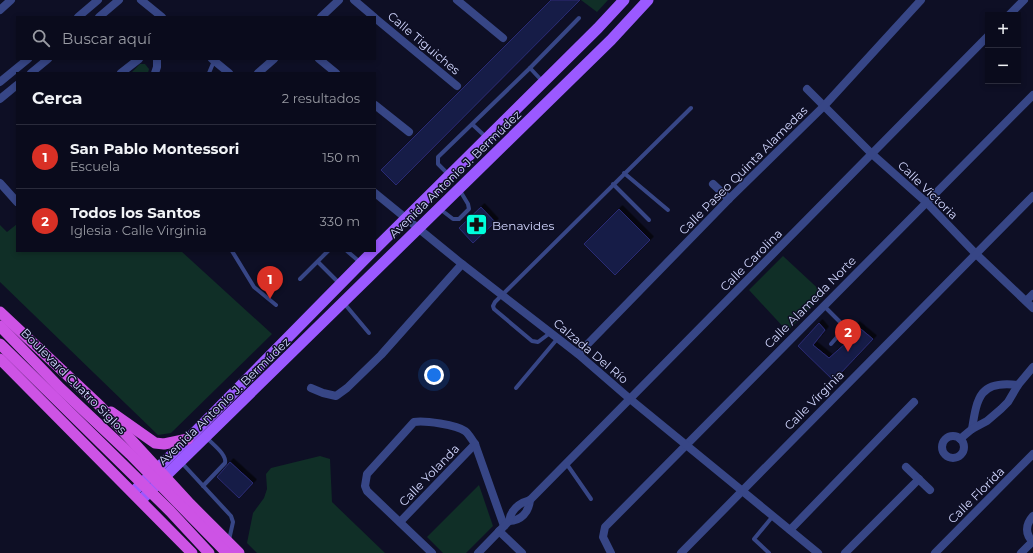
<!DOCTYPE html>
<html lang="es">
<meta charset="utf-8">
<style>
:root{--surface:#0a0b1c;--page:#131425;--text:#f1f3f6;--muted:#999ba3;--line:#2a2b3b;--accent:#d93025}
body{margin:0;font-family:Montserrat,sans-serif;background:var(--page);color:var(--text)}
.controls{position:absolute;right:12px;top:12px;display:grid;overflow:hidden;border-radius:0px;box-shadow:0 2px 6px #0003}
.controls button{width:36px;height:36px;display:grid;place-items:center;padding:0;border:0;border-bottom:1px solid var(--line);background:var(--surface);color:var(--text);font:20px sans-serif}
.you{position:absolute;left:434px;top:375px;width:14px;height:14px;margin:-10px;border:3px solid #fff;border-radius:50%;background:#1a73e8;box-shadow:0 0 0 6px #1a73e833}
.badge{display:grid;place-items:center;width:26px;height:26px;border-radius:50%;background:var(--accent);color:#fff;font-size:13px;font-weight:700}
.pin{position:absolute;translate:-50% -33px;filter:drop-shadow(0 1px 2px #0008)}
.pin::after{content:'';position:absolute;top:21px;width:14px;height:12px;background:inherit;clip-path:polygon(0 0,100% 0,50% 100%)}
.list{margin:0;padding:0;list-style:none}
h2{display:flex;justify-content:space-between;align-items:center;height:52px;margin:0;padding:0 16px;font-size:17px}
h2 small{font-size:13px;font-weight:400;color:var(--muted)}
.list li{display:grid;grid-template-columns:26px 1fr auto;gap:12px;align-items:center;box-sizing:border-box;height:64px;padding:0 16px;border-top:1px solid var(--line)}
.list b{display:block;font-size:15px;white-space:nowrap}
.list p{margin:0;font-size:13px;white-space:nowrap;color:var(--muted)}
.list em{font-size:13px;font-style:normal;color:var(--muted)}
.icon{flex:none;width:22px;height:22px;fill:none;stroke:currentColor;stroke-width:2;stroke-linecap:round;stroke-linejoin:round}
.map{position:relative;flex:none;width:1033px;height:553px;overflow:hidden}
.search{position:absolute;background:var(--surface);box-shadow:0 2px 6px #0003;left:16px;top:16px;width:360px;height:44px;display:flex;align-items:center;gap:10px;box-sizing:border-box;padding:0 14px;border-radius:0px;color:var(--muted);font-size:15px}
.panel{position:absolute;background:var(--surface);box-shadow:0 2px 6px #0003;left:16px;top:72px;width:360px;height:180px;border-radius:0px}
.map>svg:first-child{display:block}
.green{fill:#102f27}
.building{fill:#191a47;stroke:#2a2c74;filter:url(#shadow)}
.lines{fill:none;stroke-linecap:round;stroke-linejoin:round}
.service{stroke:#374686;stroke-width:4}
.minor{stroke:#374686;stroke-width:8}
.tertiary{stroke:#374686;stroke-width:8}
.primary{stroke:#9b59ff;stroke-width:11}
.trunk{stroke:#cd53e5;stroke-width:11}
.labels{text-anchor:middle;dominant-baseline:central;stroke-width:3;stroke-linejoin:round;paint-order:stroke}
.street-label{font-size:12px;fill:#d2d7ff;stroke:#0e0f25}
.poi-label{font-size:12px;fill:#d2d7ff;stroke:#0e0f25;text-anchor:start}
</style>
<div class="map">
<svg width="1033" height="553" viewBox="0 0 1033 553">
<defs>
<filter id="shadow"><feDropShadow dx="3.5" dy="-3.5" stdDeviation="0" flood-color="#0009"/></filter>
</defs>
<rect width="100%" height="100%" fill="#0e0f25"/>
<!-- green -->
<g class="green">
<path d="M581,0H608L597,12Z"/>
<path d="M140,64H145L149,69L148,73H131Z"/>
<path d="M17,224V251H181L272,334L171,433L158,435L0,282V225L7,232Z"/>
<path d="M783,256L825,295L787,331L749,290Z"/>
<path d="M320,456L330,459L332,502L385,553H257L247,543L253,513L264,498L267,489L266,474L271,468Z"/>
<path d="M479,485L493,526L466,553H443L427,537Z"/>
</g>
<!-- building -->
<g class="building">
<path d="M551,0H580L396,185L381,170Z"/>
<path d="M481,207L495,222L473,243L459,228Z"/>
<path d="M619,209L650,240L615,275L584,244Z"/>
<path d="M819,323L825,330L813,345L829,358L846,343L843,340L856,325L873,339L839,375L841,377L835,382L798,346Z"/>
<path d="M230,462L253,483L239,498L217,477Z"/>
</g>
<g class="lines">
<!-- service -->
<g class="service">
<path d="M530,68L579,18"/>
<path d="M209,73L214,61"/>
<path d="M473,125L487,138"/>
<path d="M624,173L668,210"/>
<path d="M449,175L438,164V157L530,68L543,82"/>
<path d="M613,184L649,220"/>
<path d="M440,209L453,219H459L469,209L468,204L459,189"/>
<path d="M232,251L254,287L276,305"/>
<path d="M347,251L361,263"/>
<path d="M318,262L340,284"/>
<path d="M300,279L328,251"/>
<path d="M343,302L369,333"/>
<path d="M824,306L843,325L844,329L831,344"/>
<path d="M550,333L538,342L532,341L494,309L493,306L495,302L691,108"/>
<path d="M516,388L558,338"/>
<path d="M181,462L231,516L233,522L229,540"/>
<path d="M566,463L591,499"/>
<path d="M203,486L225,463C227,454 212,444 206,437"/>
<path d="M769,553L754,539L773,516"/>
</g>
<!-- minor -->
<g class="minor">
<path d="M354,0L374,17"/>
<path d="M457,0L503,38"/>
<path d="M0,10L11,0"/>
<path d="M1009,15L1024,0"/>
<path d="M78,17L98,0"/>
<path d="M99,17L119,0"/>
<path d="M321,17L339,0"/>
<path d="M375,18L457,86"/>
<path d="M319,59L336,73"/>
<path d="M31,73L48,59"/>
<path d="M121,73L139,59"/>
<path d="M155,73L157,67V59"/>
<path d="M258,73L274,59"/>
<path d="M0,82L28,59"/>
<path d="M807,89L872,154L926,202L975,253L1033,308"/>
<path d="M0,99L17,85"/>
<path d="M375,105L409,132"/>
<path d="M0,183L17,202"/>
<path d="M713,184L729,199"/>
<path d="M1026,301L1033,294"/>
<path d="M578,354L729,199L824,106L921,0"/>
<path d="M311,388L323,393L336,396L347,388L381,355L462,264"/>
<path d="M972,429C977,397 980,380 1018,385"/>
<circle cx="953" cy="447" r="11"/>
<path d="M960,439L972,429L987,421L1001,409L1008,402L1018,385L1033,367"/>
<path d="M906,467L930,490"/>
<path d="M1033,516C1025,525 1025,534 1033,542"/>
<path d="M509,521C521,521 529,512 530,500"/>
<path d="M400,522L475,444"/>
<path d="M790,530L914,402"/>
<path d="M499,531L522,553"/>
<path d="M432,553L367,491L365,486L367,474L414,422C424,420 457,425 465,431C469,434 472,440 475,444L504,526"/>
<path d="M478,553L509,521C511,510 519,503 530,500L988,36"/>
<path d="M611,553L603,537L605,527L1033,95"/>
<path d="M681,553L1033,196"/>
<path d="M845,553L919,479"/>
<path d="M935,553L1033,454"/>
<path d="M1021,553L1032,542"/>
</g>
<!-- tertiary -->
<g class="tertiary">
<path d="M141,0L162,17"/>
<path d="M212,59L229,73"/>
<path d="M375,193L462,264L578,354L630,399L818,553"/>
</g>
<!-- primary -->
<g class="primary">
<path d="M375,249L598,28L624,0"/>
<path d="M133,492L188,439L373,251"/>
<path d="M141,500L611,40L648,0"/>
</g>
<!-- trunk -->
<g class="trunk">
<path d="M0,312L100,406L190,504L239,553"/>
<path d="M0,326L60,388L130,454L227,553"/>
<path d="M0,344L170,511L209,553"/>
<path d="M0,359L192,553"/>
<path d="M111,412L155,443L164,444L188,439"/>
</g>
</g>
<!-- icons -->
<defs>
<symbol id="pharmacy-square" viewBox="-11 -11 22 22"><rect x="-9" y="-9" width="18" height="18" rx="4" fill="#00fddc" stroke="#0e0f25"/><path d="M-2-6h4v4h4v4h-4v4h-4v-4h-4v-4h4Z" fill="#111"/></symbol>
</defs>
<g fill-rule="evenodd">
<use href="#pharmacy-square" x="464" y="212" width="25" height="25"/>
</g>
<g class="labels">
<!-- street labels -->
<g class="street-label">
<text transform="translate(424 43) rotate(40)">Calle Tiguiches</text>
<text transform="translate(743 170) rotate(-45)">Calle Paseo Quinta Alamedas</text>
<text transform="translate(455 174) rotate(-44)">Avenida Antonio J. Bermúdez</text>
<text transform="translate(928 190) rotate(44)">Calle Victoria</text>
<text transform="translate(751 260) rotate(-45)">Calle Carolina</text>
<text transform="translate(810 302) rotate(-45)">Calle Alameda Norte</text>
<text transform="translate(591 351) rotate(40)">Calzada Del Río</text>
<text transform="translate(74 381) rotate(45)">Boulevard Cuatro Siglos</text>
<text transform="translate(814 400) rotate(-45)">Calle Virginia</text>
<text transform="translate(224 401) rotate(-44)">Avenida Antonio J. Bermúdez</text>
<text transform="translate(429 475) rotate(-46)">Calle Yolanda</text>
<text transform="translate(976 495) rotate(-45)">Calle Florida</text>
</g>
<!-- poi labels -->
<g class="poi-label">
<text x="492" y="225">Benavides</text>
</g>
</g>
</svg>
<div class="controls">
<button>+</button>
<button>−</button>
</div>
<div class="you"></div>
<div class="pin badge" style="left:270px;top:299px">1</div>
<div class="pin badge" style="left:848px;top:352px">2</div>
<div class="search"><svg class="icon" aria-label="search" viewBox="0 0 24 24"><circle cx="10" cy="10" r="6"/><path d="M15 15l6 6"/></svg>Buscar aquí</div>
<section class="panel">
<h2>Cerca<small>2 resultados</small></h2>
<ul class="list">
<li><span class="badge">1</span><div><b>San Pablo Montessori</b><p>Escuela</p></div><em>150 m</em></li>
<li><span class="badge">2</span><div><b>Todos los Santos</b><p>Iglesia · Calle Virginia</p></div><em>330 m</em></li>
</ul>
</section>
</div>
